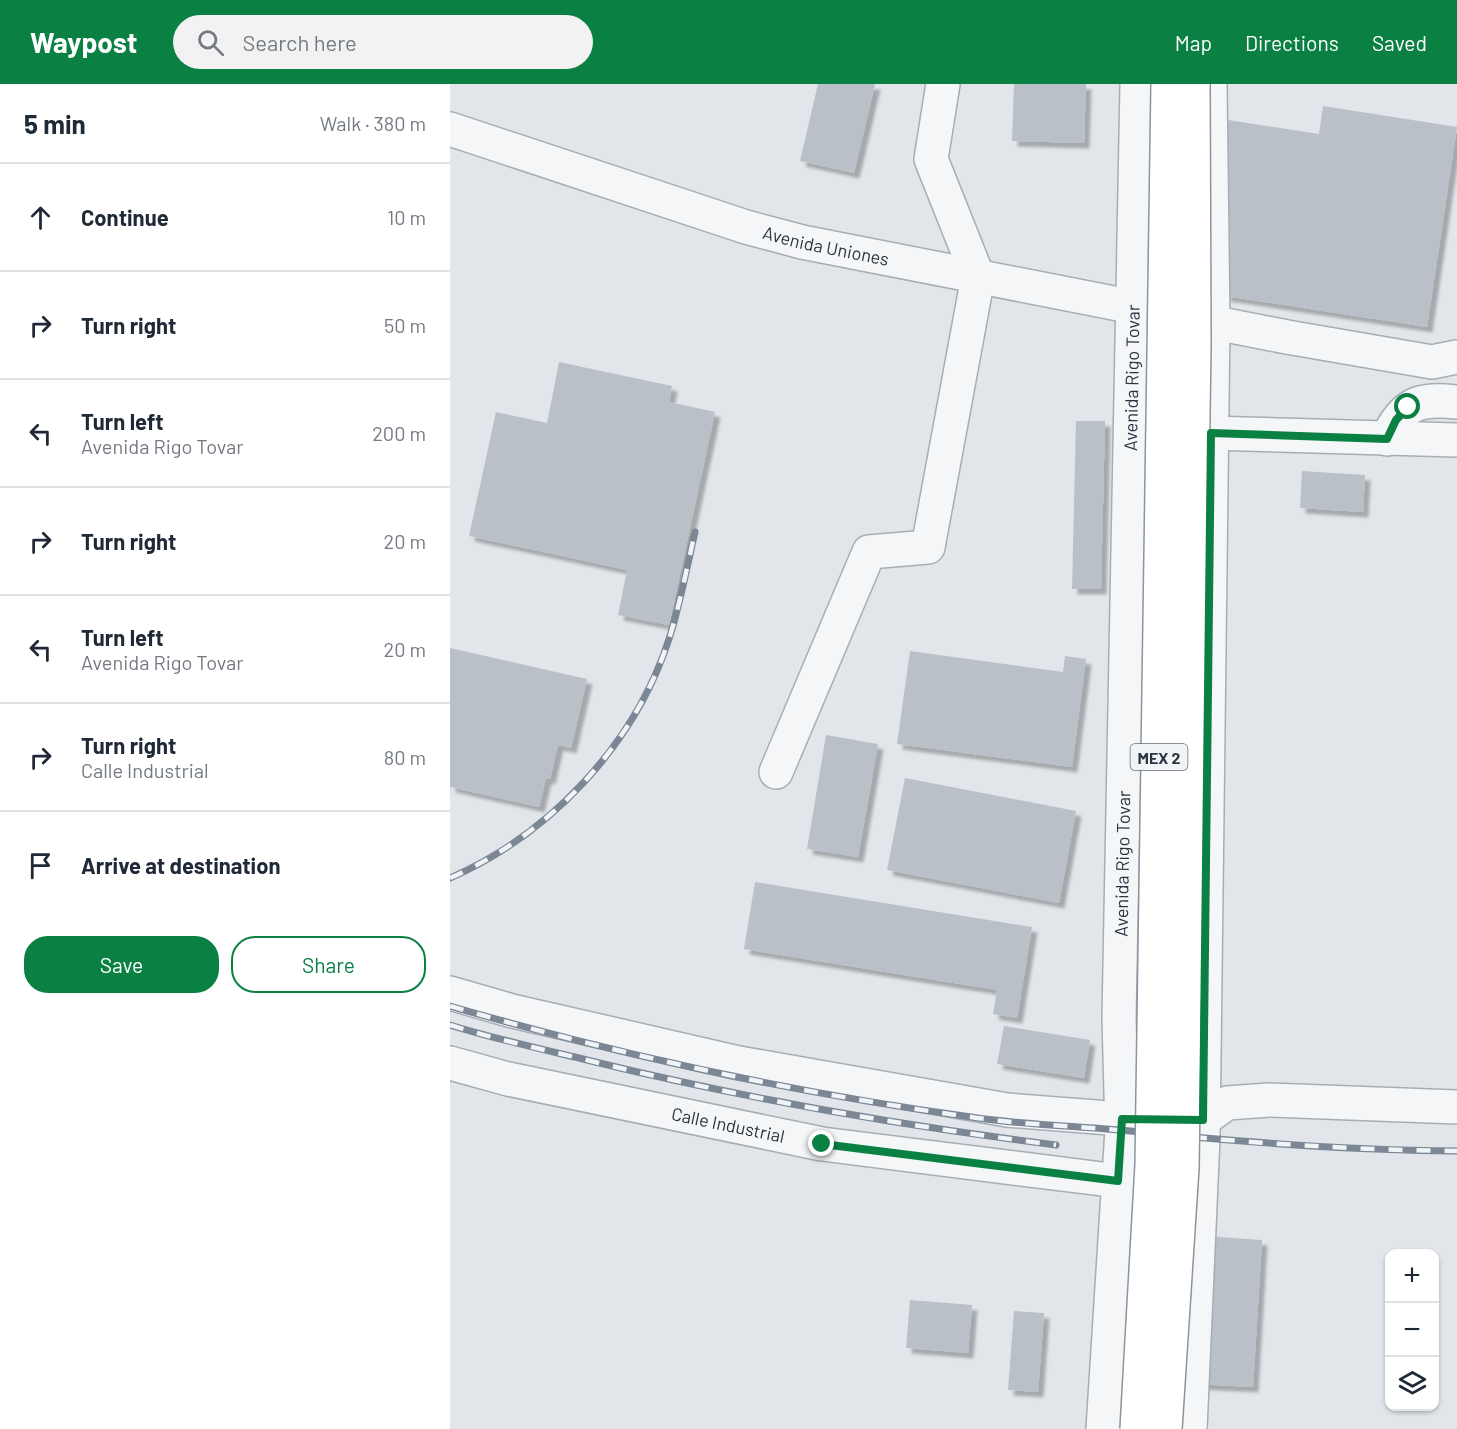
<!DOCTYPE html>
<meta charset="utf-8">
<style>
:root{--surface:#fff;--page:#f2f2f3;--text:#1f2937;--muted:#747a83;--line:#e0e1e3;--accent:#0b8043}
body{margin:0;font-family:Barlow,sans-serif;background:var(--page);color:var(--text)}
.controls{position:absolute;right:18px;bottom:18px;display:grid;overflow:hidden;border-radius:12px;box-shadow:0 2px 4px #0004}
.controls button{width:54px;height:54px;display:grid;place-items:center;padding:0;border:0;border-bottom:2px solid var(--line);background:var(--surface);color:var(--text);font:30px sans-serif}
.stop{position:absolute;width:18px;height:18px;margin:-14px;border:4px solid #0b8043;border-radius:50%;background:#fff}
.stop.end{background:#0b8043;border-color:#fff;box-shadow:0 2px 6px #0008}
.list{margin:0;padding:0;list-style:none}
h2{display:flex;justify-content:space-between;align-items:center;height:78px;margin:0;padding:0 24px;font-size:26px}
h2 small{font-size:20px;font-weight:400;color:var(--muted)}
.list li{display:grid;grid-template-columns:39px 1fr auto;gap:18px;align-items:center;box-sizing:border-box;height:108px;padding:0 24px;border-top:2px solid var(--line)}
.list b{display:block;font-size:22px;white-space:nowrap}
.list p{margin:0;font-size:20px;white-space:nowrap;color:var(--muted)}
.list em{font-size:20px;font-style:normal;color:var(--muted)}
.actions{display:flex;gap:12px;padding:18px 24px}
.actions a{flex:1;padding:14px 0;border:2px solid var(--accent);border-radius:24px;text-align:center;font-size:21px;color:var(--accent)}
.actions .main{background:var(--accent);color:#fff}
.icon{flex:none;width:33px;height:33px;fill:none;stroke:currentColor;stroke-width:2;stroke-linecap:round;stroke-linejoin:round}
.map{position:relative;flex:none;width:1007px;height:1345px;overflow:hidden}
header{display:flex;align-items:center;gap:36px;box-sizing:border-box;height:84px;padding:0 30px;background:var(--accent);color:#fff}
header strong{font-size:28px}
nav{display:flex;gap:33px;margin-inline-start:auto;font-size:21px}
.search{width:420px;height:54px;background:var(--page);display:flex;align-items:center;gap:15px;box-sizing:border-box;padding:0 21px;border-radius:33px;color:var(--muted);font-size:22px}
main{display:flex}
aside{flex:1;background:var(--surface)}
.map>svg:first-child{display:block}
.building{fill:#b9c0c7;filter:url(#shadow)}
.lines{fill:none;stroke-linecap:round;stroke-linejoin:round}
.minor-casing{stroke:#a7adb4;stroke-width:36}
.minor{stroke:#f4f6f8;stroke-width:33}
.rail-casing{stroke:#7b8794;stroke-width:7}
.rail{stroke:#f1f4f7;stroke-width:4.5;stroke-dasharray:14;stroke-linecap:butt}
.highway-bridge-casing{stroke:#8995a1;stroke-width:36;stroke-linecap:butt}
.highway-bridge{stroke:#fff;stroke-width:33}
.route{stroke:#0b8043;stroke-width:8}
.labels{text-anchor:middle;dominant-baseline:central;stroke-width:6;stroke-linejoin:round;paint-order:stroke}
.shield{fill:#f1f4f7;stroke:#666e78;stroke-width:1.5}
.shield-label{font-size:16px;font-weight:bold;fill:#2a3542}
.street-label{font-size:18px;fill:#2a3542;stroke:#f1f4f7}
</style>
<header>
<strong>Waypost</strong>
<div class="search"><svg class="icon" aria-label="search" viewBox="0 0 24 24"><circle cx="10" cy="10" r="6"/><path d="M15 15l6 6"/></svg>Search here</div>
<nav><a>Map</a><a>Directions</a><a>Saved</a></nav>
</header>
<main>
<aside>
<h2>5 min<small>Walk · 380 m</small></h2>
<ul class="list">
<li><svg class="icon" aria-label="ahead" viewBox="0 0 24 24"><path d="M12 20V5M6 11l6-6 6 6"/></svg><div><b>Continue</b></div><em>10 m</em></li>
<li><svg class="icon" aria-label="right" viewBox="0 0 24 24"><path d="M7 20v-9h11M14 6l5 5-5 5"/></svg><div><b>Turn right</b></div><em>50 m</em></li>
<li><svg class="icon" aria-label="left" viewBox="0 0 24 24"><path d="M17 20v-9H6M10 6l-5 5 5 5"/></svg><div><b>Turn left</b><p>Avenida Rigo Tovar</p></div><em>200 m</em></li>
<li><svg class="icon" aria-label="right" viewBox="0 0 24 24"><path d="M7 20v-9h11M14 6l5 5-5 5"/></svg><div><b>Turn right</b></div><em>20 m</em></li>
<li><svg class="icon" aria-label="left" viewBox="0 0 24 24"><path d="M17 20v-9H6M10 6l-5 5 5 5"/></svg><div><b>Turn left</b><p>Avenida Rigo Tovar</p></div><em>20 m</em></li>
<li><svg class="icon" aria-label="right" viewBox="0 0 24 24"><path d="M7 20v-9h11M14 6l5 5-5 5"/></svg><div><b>Turn right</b><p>Calle Industrial</p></div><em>80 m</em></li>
<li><svg class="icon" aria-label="arrive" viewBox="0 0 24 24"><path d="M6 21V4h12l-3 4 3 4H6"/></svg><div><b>Arrive at destination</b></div></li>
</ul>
<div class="actions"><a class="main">Save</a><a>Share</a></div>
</aside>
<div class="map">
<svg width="1007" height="1345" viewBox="0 0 1007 1345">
<defs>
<filter id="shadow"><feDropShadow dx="5.5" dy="5.5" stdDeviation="1.5" flood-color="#0004"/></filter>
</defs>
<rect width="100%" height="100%" fill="#e2e6ea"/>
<!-- building -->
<g class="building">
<path d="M368,0H425L404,89L350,77Z"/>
<path d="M564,0H636L634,59L562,57Z"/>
<path d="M873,22L1007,43L977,243L775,212L778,36L869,50Z"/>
<path d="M109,278L222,302L219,318L265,328L219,541L168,531L177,486L19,452L46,328L97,339Z"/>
<path d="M626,337H655L651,505H622Z"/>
<path d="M852,387L915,391L913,428L850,424Z"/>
<path d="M0,564L137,595L121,664L108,661L100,695L96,694L89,723L0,703Z"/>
<path d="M460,567L613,588L615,572L636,575L622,683L447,660Z"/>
<path d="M376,651L428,660L408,773L357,765Z"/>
<path d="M455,694L626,727L609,819L437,786Z"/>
<path d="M305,798L582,843L567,934L543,930L547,906L294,865Z"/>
<path d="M554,942L640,956L634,994L547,980Z"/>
<path d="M753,1152L812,1156L803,1303L744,1300Z"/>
<path d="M460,1216L522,1221L518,1269L456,1264Z"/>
<path d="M564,1227L594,1229L588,1308L558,1306Z"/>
</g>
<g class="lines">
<defs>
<g id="minor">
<path id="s1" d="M0,45L296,143L352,158L837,253L982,278L1007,273"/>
<path d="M761,349L1007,356"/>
<path d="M937,355C953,319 969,314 1007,318"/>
<path d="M326,688L419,468L478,463L528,193L481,75L493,0"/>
<path d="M0,909L62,927L289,979L557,1026L672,1035L753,1036L777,1019L819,1016L1007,1023"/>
<path id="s2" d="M0,979L58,995L372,1060L668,1097"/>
<path id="s3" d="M653,1345L672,1046L669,934L687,0"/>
<path d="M740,1345L753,1054L763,238L760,0"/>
</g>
</defs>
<!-- minor casing -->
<use href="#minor" class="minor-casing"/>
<!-- minor -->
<use href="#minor" class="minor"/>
<defs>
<g id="rail">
<path d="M0,794C101,750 185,660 219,555C230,520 237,483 245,448"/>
<path d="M0,922C169,971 347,1009 521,1033C573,1041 627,1042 680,1047C788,1058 898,1066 1007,1067"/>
<path d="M0,941C45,955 91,965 137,976C292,1014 447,1041 606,1061"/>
</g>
</defs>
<!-- rail casing -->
<use href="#rail" class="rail-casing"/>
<!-- rail -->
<use href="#rail" class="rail"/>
<defs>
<g id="highway-bridge">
<path d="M687,1345L702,1081L718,0"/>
<path d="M715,1345L732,1084L744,260L743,0"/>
</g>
</defs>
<!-- highway-bridge casing -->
<use href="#highway-bridge" class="highway-bridge-casing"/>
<!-- highway-bridge -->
<use href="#highway-bridge" class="highway-bridge"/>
</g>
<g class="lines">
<!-- route -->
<path class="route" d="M372,1060L668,1097L672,1035L753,1036L761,349L937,355L946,336L958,323"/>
</g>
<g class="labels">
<!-- shield labels -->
<rect class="shield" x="680.5" y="660" width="57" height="26" rx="4.5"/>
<g class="shield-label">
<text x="709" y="673">MEX 2</text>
</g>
<!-- street labels -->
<g class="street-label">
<text stroke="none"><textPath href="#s1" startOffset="394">Avenida Uniones</textPath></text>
<text stroke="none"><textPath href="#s3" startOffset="1052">Avenida Rigo Tovar</textPath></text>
<text stroke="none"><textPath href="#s3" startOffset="566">Avenida Rigo Tovar</textPath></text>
<text stroke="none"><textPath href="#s2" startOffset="285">Calle Industrial</textPath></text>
</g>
</g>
</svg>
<div class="controls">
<button>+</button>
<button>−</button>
<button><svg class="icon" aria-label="layers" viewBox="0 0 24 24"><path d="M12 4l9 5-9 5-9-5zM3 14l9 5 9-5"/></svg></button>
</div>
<div class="stop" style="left:958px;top:323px"></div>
<div class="stop end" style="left:372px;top:1060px"></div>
</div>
</main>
